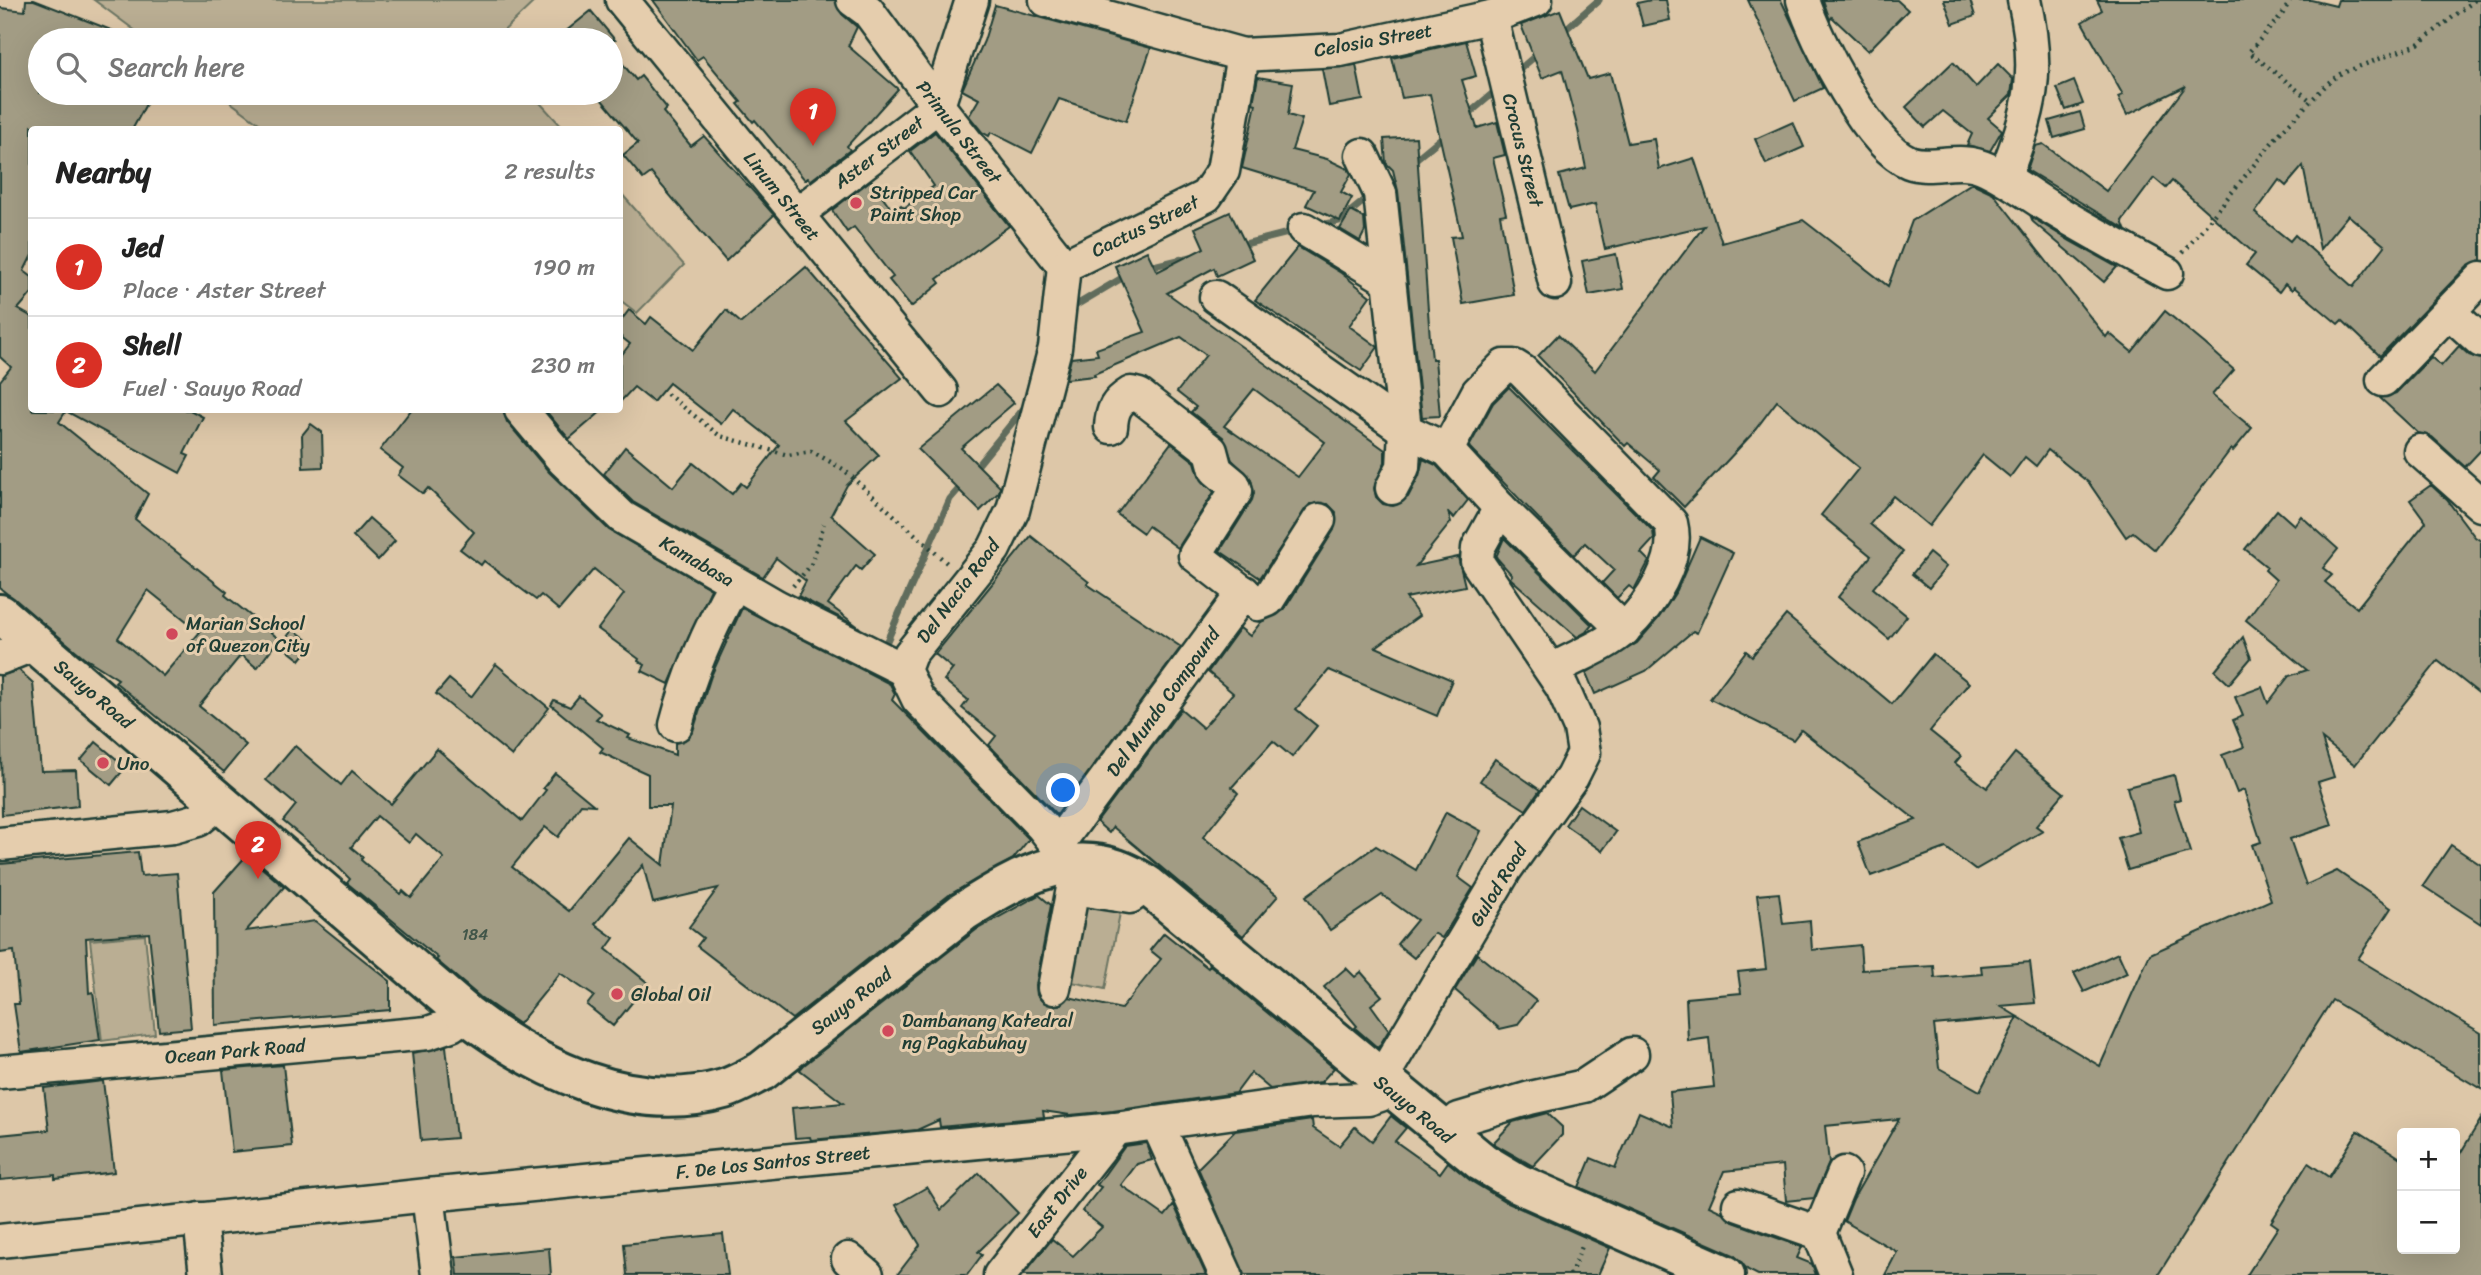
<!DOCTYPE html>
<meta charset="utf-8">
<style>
:root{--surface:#fff;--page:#f2f2f2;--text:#222;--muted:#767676;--line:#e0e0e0;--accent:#d93025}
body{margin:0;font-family:Sriracha,sans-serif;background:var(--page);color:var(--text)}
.controls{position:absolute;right:21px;bottom:21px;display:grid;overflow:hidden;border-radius:7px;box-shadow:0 7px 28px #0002}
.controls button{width:63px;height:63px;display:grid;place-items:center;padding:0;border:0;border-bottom:2px solid var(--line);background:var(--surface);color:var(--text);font:35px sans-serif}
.you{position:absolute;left:1064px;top:791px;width:24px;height:24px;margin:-18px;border:5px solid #fff;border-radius:50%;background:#1a73e8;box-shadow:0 0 0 10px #1a73e833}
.badge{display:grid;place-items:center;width:46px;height:46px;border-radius:50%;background:var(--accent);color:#fff;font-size:23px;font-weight:700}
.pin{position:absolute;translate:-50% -58px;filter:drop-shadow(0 2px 4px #0008)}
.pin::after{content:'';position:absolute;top:37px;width:24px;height:21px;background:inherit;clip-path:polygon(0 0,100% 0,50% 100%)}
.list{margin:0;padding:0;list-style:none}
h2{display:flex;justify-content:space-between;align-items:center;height:91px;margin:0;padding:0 28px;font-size:30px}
h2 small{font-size:23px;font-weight:400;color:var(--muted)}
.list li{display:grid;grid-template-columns:46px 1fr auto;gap:21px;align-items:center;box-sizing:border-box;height:98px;padding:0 28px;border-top:2px solid var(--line)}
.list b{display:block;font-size:26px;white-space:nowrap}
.list p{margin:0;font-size:23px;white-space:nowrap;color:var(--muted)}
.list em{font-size:23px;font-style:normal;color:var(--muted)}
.icon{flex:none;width:38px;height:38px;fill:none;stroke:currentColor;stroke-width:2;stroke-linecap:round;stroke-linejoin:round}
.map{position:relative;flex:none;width:2481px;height:1275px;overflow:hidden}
.search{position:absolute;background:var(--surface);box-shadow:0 7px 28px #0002;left:28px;top:28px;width:595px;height:77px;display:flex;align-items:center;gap:18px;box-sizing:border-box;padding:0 24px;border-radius:38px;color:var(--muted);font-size:26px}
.panel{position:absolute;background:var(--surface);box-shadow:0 7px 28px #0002;left:28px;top:126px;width:595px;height:287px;border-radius:7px}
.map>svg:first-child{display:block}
.green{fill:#baae93;stroke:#6c7664;stroke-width:2}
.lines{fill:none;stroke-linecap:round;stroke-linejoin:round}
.stream{stroke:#606c5c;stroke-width:7}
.building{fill:#a29c84;stroke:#1f3d34;stroke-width:2;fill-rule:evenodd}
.minor-casing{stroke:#1f3d34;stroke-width:37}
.major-casing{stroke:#1f3d34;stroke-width:44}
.path{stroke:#1f3d34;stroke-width:4.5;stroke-dasharray:2 5;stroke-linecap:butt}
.minor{stroke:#e5cdad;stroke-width:32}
.major{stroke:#e5cdad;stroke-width:38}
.poi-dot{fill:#d1495b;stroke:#e5cdad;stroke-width:2.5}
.labels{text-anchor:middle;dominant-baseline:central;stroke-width:6;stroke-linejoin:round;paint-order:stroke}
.number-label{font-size:16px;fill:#405548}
.street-label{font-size:19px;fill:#1f3d34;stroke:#e5cdad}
.poi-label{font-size:19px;fill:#1f3d34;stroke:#e5cdad;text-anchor:start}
</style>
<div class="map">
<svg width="2481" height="1275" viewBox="0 0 2481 1275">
<rect width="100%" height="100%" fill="#ddc7a8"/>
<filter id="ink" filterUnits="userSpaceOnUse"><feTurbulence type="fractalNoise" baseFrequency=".0143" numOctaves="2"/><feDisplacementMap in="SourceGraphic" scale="14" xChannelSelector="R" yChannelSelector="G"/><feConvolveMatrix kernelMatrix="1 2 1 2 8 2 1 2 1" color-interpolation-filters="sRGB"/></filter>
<g filter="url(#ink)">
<!-- green -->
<g class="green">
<path d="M94,0H536L494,40H148Z"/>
<path d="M218,93H531L564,129H267Z"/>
<path d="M620,192L684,265L637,313L620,300Z"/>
<path d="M1074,894L1122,903L1105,989L1058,979Z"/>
<path d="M145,935L155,1034L102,1041L90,940Z"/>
</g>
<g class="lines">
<!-- stream -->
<g class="stream">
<path d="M1560,34L1599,0"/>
<path d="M1513,75L1541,51"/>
<path d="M1465,117L1499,88"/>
<path d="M1412,162L1446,134"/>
<path d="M1318,226L1339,221L1370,196"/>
<path d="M1237,246L1296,231"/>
<path d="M1145,268L1191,257"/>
<path d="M1068,310L1127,275"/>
<path d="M972,472L1029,402"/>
<path d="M882,652L950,499L963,484"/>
</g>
</g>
<!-- building -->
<g class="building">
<path d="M26,0H34L134,39L40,40V93H152L132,130H52L32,126V255L24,271L32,277V293L18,309L32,317V410H190L203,417L184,454L189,456L180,473L66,411L59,422L148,494L135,519L227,592L225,595L279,639L257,668L241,655L199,706L246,745L224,772L115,682L118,679L85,658L0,588V381L11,367L0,357V8L25,11ZM148,590L200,632L163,676L118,638Z"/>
<path d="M653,0H835L842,14L857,27L848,46L898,89L847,146L850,150L810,181L808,178L805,180L755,120L753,122L738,104L741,102L703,56L697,60Z"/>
<path d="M1651,0H1666L1670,20L1643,26L1637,3Z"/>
<path d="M1748,0H1781L1823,88L1795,101Z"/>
<path d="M1823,0H1897L1908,10L1868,51L1832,17L1830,20Z"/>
<path d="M1944,0H1970L1975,16L1953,24Z"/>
<path d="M2097,0H2311L2336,6L2338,0H2481V260L2468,265L2380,356L2342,320L2338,324L2294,287L2292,290L2285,284L2279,292L2246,265L2255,254L2172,181L2166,188L2154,178L2122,221L2125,229L2027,170L2035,146L2043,144L2106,191L2186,86L2127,115L2118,97L2123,95L2082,22L2102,10ZM2303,166L2320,249L2348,215L2385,246L2353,287L2295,235L2290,241L2255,213L2279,180L2286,186Z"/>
<path d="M995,5L1151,48L1126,121L1059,99L1032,153L991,132L989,136L982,132L969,116L979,99L962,90L984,41Z"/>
<path d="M1560,10L1588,79L1610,73L1628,143L1654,139L1659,169L1694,158L1722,243L1803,220L1888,286L1912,221L1972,183L1993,193L2106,337L2109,333L2132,352L2165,311L2205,344L2234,370L2212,395L2252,428L2233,451L2231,449L2155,550L2133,532L2126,537L2089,483L2048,450L2036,466L2025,457L2010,477L1983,455L1929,526L1893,496L1870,524L1903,552L1873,588L1907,616L1889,639L1838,597L1871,556L1821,515L1859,468L1777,401L1752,434L1684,507L1654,477L1660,470L1628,443L1625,446L1538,356L1558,335L1595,371L1704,226L1605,249L1595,204L1569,210L1559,175L1586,168L1578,130L1562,70L1542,78L1521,25Z"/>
<path d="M591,11L615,40H555Z"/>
<path d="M1466,41L1476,76L1462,80L1477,128L1497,122L1505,155L1493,158L1506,214L1500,215L1514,295L1463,304L1451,237L1462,236L1430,94L1402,98L1392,58Z"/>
<path d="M611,50L636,80L641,76L667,108L663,112L691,146L704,136L774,215L726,261L651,173L643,179L623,155L638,143L596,93H611Z"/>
<path d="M1953,62L1976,87L1998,64L2013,79L2011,95L1988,118L2002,130L1990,151L1967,145L1972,134L1943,111L1925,127L1906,107Z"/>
<path d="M1356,65L1363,100L1329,106L1322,69Z"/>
<path d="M1258,77L1293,83L1288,115L1302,119L1292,150L1327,159L1348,169L1351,174L1341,192L1352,198L1340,221L1306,205L1314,190L1242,168L1256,104L1253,103Z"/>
<path d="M2074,81L2083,104L2066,110L2057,88Z"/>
<path d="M2080,112L2085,129L2054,138L2049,121Z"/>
<path d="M1793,122L1804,147L1766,164L1755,139Z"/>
<path d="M935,132L1009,226L937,279L940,283L911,307L889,280L893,277L854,227L847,232L832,210L871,180L893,211L901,205L904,208L934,186L910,151Z"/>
<path d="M1416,137L1430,339L1432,359H1435L1440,416L1422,417L1398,191L1393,170L1386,163L1384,139Z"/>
<path d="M1351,211L1364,218L1365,231L1360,241L1340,229Z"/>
<path d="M1230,212L1253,259L1217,276L1214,268L1167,293L1385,450V462L1374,488L1376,497L1383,504L1393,506L1408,497L1419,476L1423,459L1436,465L1468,500L1454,518L1448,512L1451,522L1416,566L1458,557L1465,586L1406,598L1419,616L1376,647L1452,680L1437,716L1329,670L1296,709L1317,726L1292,757L1273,741L1232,787L1238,793L1203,837L1278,896L1243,936L1113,827L1109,833L1097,822L1181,709L1203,728L1233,693L1208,672L1240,628L1250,636L1261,622L1284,610L1334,530L1336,512L1328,504H1310L1260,578L1220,551L1252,500L1254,493L1251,479L1232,460L1223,437L1191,412L1196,407L1177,392L1206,355L1181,337L1094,374L1095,376L1066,379L1071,358L1098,355L1096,349L1145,332L1115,266L1147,251L1157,272L1204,248L1195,228ZM1254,389L1325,442L1298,477L1224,426Z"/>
<path d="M2031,217L2070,241L2117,267L2104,282L2033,222Z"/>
<path d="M1298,247L1341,273L1370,296L1349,326L1378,347L1361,371L1255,300Z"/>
<path d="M1616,254L1623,289L1589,295L1582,261Z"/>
<path d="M806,267L902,378L846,421L879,455L847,485L831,515L875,554L861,570L856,566L828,604L860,628L798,596L806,581L776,558L763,577L633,502L604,474L625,447L673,487L693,463L732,494L741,483L746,487L779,445L733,409L721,424L669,383L653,402L634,387L620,402V357L630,344L620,336V322L629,310L646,324L651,317L693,350L726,310L741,323Z"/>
<path d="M2459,346L2469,355L2481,359V450L2465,467L2432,437L2418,433L2380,398L2396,393L2431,357L2441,366Z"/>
<path d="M996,385L1014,403L961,448L1000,487L999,492L980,511L918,449Z"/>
<path d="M1509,387L1653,531L1654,539L1641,553L1649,561L1634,590L1629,586L1617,598L1602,583L1614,570L1585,543L1574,555L1469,447L1493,403Z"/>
<path d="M411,410H503L507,422L549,472L609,530L711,589L669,684L642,671L645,665L638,661L639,659L598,629L624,594L594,569L559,610L541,595L536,600L484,561L481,565L460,549L474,532L428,488L423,494L398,475L403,468L380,450Z"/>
<path d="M545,410H603L569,439Z"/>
<path d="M311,424L322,432L323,467L303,468L302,435Z"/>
<path d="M1171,443L1195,462L1199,475L1214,492L1178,548L1148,526L1143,533L1117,514Z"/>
<path d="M2431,485L2447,500L2475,537L2481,541V695L2438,661L2355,765L2322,739L2334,777L2318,782L2332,825L2290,839L2306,885L2337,871L2391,908L2358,959L2481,1033V1089L2332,1000L2158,1275H1885L1897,1252L1844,1221L1853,1199L1899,1119L1825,1126L1829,1163L1814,1198L1786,1201L1783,1165L1724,1171L1709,1206L1722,1212L1733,1222L1802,1247L1797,1258L1812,1264L1816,1275H1758L1748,1270L1734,1255L1579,1187L1591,1158L1615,1168L1639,1112L1673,1127L1670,1092L1714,1087L1709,1038L1688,1041L1686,998L1741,993L1738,972L1766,969L1757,895L1779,893L1783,924L1810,921L1812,950L1860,945L1862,970L1934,966L1935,978L1982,974L1981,966L2030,962L2035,1003L2000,1006L2018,1017L1934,1025L1939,1068L1980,1091L2018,1017L2100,1066L2150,954L2271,900L2252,845L2261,842L2244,790L2237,793L2222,755L2244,747L2233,720L2243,716L2235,697L2262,687L2268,703L2289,676L2307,670L2246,620L2276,580L2265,570L2267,567L2245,549L2277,510L2294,525L2301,516L2338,549L2323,568L2332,575L2325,582L2357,608L2426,522L2410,500Z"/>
<path d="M369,518L395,541L378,560L353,536Z"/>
<path d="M1031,536L1089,582L1087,584L1181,647L1057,815L989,745L996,736L962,708L968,700L944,680L953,669L935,654Z"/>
<path d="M1700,537L1733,553L1697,633L1693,631L1646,671L1595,694L1586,673L1637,643L1658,619L1677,590Z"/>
<path d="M1504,538L1592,625L1586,632L1577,637L1510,578L1512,575L1496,557Z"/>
<path d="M1929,553L1946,567L1929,588L1912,574Z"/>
<path d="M742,608L890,684L895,694L892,700L1029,839L1013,859L949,895L792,1019L697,946L703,938L689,927L718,888L653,903L643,865L595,924L614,938L606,949L648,983L613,1026L587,1005L594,996L560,973L519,1024L480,997L436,960L438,958L347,883L350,879L335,864L283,821L296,805L266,780L295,746L341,785L352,771L391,804L437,749L522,821L546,790L543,788L555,773L594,805L581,804L558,837L545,827L512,867L569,911L629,838L663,865L671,806H648V774L600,752L603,748L551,705L554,700L570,707L579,696L601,714L596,719L630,735L628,738L675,755V743L688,738L693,731L711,676ZM377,816L409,843L416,834L444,858L411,898L403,891L401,894L361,860L363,857L351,847Z"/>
<path d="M1786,615L1892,704L1933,654L1969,683L1930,731L1961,756L1955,763L1987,788L2015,753L2064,793L2036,826L2043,831L1975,870L1946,848L1871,876L1858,842L1916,820L1801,730L1793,740L1710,699L1746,651L1752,656Z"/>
<path d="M293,629L313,644L300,660L281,645Z"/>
<path d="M2243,637L2251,658L2229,684L2215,671Z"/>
<path d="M496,664L549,708L512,756L436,694L449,679L471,697Z"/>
<path d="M19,670L33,683L41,771L76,770L78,806L2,815L0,676Z"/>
<path d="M96,742L126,767L111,785L81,760Z"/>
<path d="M1495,759L1540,790L1526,810L1480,781Z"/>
<path d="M2174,775L2180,799L2174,801L2190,852L2128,870L2118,838L2139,832L2127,787Z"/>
<path d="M1579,805L1616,832L1602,851L1565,825Z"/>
<path d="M1446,812L1481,831L1458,877L1473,888L1442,938L1434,933L1414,958L1397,944L1417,920L1382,895L1330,930L1306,896L1376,846L1416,870Z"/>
<path d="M2451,845L2481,865V924L2423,886Z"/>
<path d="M138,852L141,876L177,873L191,1028L159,1031L149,933L86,938L89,993L93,992L100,1040L21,1052L14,1004H19L14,951L0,953V864Z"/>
<path d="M247,855L284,887L246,931L315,921L390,981V1010L215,1025L214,892Z"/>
<path d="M1039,895L1051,905L1036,985L1037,995L1043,1002L1059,1005L1069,997L1121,1009L1161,959L1150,950L1164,933L1208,968L1210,965L1334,1068L1321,1082L1270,1089L1251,1073L1236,1093L1113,1111L1070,1115L1043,1111L1044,1117L940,1127L939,1120L917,1130L811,1140L810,1137L795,1138L792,1108L843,1103L800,1070L804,1065L976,930Z"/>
<path d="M2118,953L2127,973L2084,992L2074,973Z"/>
<path d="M1477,954L1536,1001L1517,1025L1500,1029L1455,990Z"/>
<path d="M1346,968L1355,977L1361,972L1382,996L1371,1005L1389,1030L1378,1048L1355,1028L1357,1026L1324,987Z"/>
<path d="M446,1046L456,1138L421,1141L412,1053Z"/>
<path d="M283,1065L292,1146L232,1152L223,1070Z"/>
<path d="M103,1081L114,1172L55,1179V1175L0,1180V1135L49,1130L44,1088Z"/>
<path d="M1547,1113L1562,1127V1135L1533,1166L1493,1143L1513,1122Z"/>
<path d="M1391,1116L1406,1128L1395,1141L1440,1173L1448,1162L1471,1181L1508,1203L1610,1248L1598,1275H1244L1198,1168L1235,1131L1312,1120L1313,1128L1339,1146L1355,1127L1372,1141Z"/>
<path d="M2481,1119V1275H2247L2278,1227L2271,1222L2308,1163L2329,1177L2358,1131L2402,1159V1249H2455V1162Z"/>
<path d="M1146,1143L1152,1160L1137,1164L1121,1185L1165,1216L1174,1205L1206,1275H1023L1052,1239L1073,1256L1102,1227L1082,1211L1101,1187L1097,1185L1125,1146Z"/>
<path d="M979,1173L1018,1213L978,1252L982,1255L967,1275H897L920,1245L896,1205L927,1187L941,1210Z"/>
<path d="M723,1234L728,1275H627L624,1244Z"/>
<path d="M549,1248L551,1275H458L456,1257Z"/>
</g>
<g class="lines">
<defs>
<g id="minor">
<path d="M622,0L941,391"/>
<path d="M853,0L868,11L938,106L1064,266"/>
<path d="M1046,0L1243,55L1340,50L1491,17L1536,0"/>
<path d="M1803,0C1816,41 1869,146 1909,162C1933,171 1958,155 1987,169C2010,180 2030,195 2051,208C2089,231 2128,252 2167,273"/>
<path d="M1491,17L1555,283"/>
<path d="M1362,155L1380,193L1405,430L1403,467L1392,488"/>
<path d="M2004,178C2031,110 2041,73 2024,0"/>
<path d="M797,214L938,106L972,0"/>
<path d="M1304,229L1387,279"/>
<path d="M1064,266L1206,196L1223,171L1243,55"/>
<path d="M1216,297L1405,430L1447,450L1500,508L1624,630"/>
<path d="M2449,312L2481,341"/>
<path d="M2383,380L2481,278"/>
<path d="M521,410L563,460L622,517L776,606L904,670"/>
<path d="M1111,427C1112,410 1116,402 1131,393L1139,395L1211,451L1216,470L1234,485L1236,491L1195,555L1258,604L1268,600L1319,520"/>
<path d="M1447,450L1478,392L1504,366H1514L1522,371L1671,523C1680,560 1651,605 1624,629C1606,646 1574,657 1552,670"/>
<path d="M2420,451L2481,505"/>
<path d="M0,658L35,644"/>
<path d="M676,725C689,674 709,629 735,583"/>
<path d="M0,844L173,827L198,820L221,801"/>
<path d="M1057,845L1244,592"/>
<path d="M1061,863L1057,845L1042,826L918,699L904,670L910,654L994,549L1013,510L1055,348L1064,266"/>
<path d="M1054,988L1073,888L1130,897L1147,885"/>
<path d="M0,1072L428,1033L451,1025L466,1014"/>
<path d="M1380,1081L1505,870L1572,777L1584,753L1580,728L1562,687L1477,562L1478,548L1500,508"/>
<path d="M1157,1123L1226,1275"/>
<path d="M1445,1135L1459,1119L1530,1098L1584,1086L1632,1054"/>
<path d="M428,1195L438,1275"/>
<path d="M1739,1205L1819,1233L1836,1275"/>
<path d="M200,1219L206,1275"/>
<path d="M1819,1233L1844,1173"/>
<path d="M0,1241L428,1195L1115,1129L1313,1101L1368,1099L1380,1095L1389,1088"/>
<path d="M848,1259L867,1275"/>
<path d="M1000,1275L1115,1129"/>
</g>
<path id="major" d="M0,614L466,1014C537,1068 632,1116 724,1089C737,1085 750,1077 762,1071L963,912C1021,875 1082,839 1147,885L1482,1162L1519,1184L1725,1275"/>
</defs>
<!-- minor casing -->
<use href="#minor" class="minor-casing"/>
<!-- major casing -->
<use href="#major" class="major-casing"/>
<!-- path -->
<g class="path">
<path d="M2290,0L2284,12L2249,52L2310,100"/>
<path d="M2183,253L2279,134L2328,83L2340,74L2418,44L2475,0"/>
<path d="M667,394L720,436L788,455L811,451L843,469L949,565"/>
<path d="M793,586L811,565L824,524"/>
<path d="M1570,1275L1583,1244"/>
</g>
<!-- minor -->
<use href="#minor" class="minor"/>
<!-- major -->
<use href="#major" class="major"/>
</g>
</g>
<!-- markers -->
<g class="poi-dot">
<circle cx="856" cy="203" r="7"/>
<circle cx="172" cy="634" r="7"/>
<circle cx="103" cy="763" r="7"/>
<circle cx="617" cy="994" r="7"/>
<circle cx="888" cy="1031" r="7"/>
</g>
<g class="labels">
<!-- number labels -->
<g class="number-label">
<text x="475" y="934">184</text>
</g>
<!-- street labels -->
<g class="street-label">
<text transform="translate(1373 40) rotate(-10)">Celosia Street</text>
<text transform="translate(959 132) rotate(52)">Primula Street</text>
<text transform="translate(1523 150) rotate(76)">Crocus Street</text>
<text transform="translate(879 152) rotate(-37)">Aster Street</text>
<text transform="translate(782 196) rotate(51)">Linum Street</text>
<text transform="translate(1145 226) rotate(-26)">Cactus Street</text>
<text transform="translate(697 561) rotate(30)">Kamabasa</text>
<text transform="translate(958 591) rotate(-53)">Del Nacia Road</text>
<text transform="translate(94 694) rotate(40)">Sauyo Road</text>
<text transform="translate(1163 702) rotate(-54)">Del Mundo Compound</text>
<text transform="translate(1498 885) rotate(-59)">Gulod Road</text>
<text transform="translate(851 1001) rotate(-38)">Sauyo Road</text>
<text transform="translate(235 1051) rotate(-5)">Ocean Park Road</text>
<text transform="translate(1414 1109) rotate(39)">Sauyo Road</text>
<text transform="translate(773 1162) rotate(-6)">F. De Los Santos Street</text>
<text transform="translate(1057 1202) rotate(-52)">East Drive</text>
</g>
<!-- poi labels -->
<g class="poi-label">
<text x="870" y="192">Stripped Car<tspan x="870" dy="22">Paint Shop</tspan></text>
<text x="186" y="623">Marian School<tspan x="186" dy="22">of Quezon City</tspan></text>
<text x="117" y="763">Uno</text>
<text x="631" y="994">Global Oil</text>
<text x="902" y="1020">Dambanang Katedral<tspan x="902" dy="22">ng Pagkabuhay</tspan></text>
</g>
</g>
</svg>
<div class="controls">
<button>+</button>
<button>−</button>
</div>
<div class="you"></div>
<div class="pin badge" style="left:813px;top:146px">1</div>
<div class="pin badge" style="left:258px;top:879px">2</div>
<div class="search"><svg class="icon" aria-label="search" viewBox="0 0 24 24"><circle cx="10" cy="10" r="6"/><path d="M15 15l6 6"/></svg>Search here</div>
<section class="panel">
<h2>Nearby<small>2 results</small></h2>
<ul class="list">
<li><span class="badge">1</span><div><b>Jed</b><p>Place · Aster Street</p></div><em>190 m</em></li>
<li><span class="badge">2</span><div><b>Shell</b><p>Fuel · Sauyo Road</p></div><em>230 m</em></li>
</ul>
</section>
</div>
